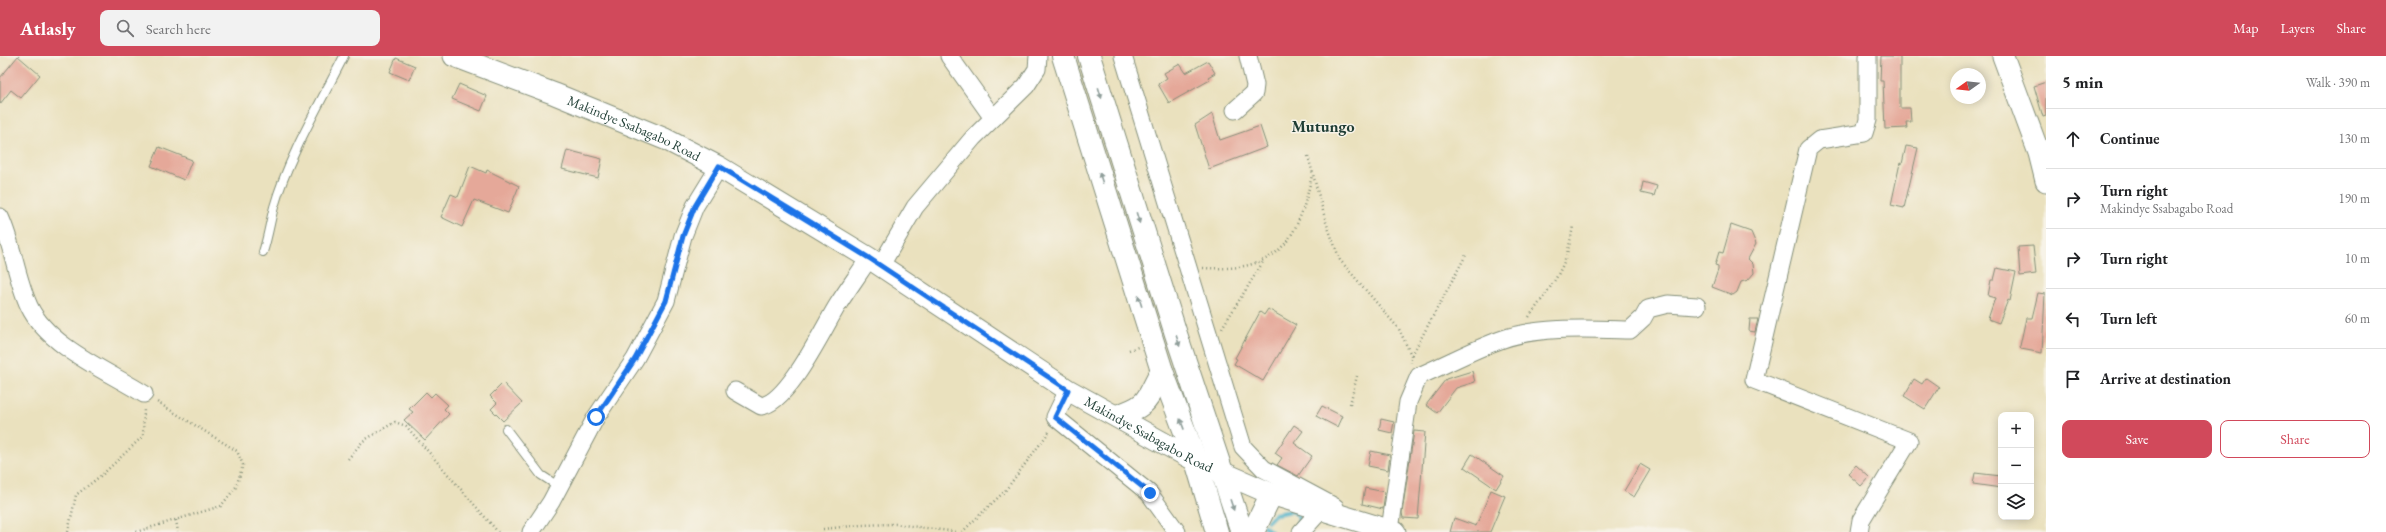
<!DOCTYPE html>
<meta charset="utf-8">
<style>
:root{--surface:#fff;--page:#f2f2f2;--text:#202124;--muted:#757577;--line:#e0e0e0;--accent:#d1495b}
body{margin:0;font-family:"EB Garamond",serif;background:var(--page);color:var(--text)}
.controls{position:absolute;right:12px;bottom:12px;display:grid;overflow:hidden;border-radius:8px;box-shadow:0 2px 10px #0003}
.controls button{width:36px;height:36px;display:grid;place-items:center;padding:0;border:0;border-bottom:1px solid var(--line);background:var(--surface);color:var(--text);font:20px sans-serif}
.compass{position:absolute;left:1950px;top:12px;width:36px;height:36px;border-radius:50%;background:var(--surface);box-shadow:0 2px 10px #0003;rotate:255deg}
.stop{position:absolute;width:12px;height:12px;margin:-9px;border:3px solid #1a73e8;border-radius:50%;background:#fff}
.stop.end{background:#1a73e8;border-color:#fff;box-shadow:0 1px 4px #0008}
.list{margin:0;padding:0;list-style:none}
h2{display:flex;justify-content:space-between;align-items:center;height:52px;margin:0;padding:0 16px;font-size:17px}
h2 small{font-size:13px;font-weight:400;color:var(--muted)}
.list li{display:grid;grid-template-columns:26px 1fr auto;gap:12px;align-items:center;box-sizing:border-box;height:60px;padding:0 16px;border-top:1px solid var(--line)}
.list b{display:block;font-size:15px;white-space:nowrap}
.list p{margin:0;font-size:13px;white-space:nowrap;color:var(--muted)}
.list em{font-size:13px;font-style:normal;color:var(--muted)}
.actions{display:flex;gap:8px;padding:12px 16px}
.actions a{flex:1;padding:9px 0;border:1px solid var(--accent);border-radius:8px;text-align:center;font-size:14px;color:var(--accent)}
.actions .main{background:var(--accent);color:#fff}
.icon{flex:none;width:22px;height:22px;fill:none;stroke:currentColor;stroke-width:2;stroke-linecap:round;stroke-linejoin:round}
.map{position:relative;flex:none;width:2046px;height:476px;overflow:hidden}
header{display:flex;align-items:center;gap:24px;box-sizing:border-box;height:56px;padding:0 20px;background:var(--accent);color:#fff}
header strong{font-size:19px}
nav{display:flex;gap:22px;margin-inline-start:auto;font-size:14px}
.search{width:280px;height:36px;background:var(--page);display:flex;align-items:center;gap:10px;box-sizing:border-box;padding:0 14px;border-radius:8px;color:var(--muted);font-size:15px}
main{display:flex}
aside{flex:1;background:var(--surface)}
.map>svg:first-child{display:block}
.lines{fill:none;stroke-linecap:round;stroke-linejoin:round}
.stream{stroke:#46aec5;stroke-width:4.5}
.building{fill:#e5a899}
.service-casing{stroke:#848f79;stroke-width:10}
.minor-casing{stroke:#848f79;stroke-width:19}
.tertiary-casing{stroke:#848f79;stroke-width:23}
.trunk-casing{stroke:#848f79;stroke-width:24}
.path{stroke:#848f79;stroke-width:2.5;stroke-dasharray:1 3;stroke-linecap:butt}
.service{stroke:#fff;stroke-width:8}
.minor{stroke:#fff;stroke-width:17}
.tertiary{stroke:#fff;stroke-width:21}
.trunk{stroke:#fff;stroke-width:22}
.oneway{fill:#8f9e9a}
.route{stroke:#1a73e8;stroke-width:5}
.labels{text-anchor:middle;dominant-baseline:central;stroke-width:3;stroke-linejoin:round;paint-order:stroke}
.street-label{font-size:14px;fill:#1f3d34;stroke:#f7f3e8}
.quarter-label{font-size:16px;font-weight:bold;fill:#1f3d34;stroke:#f7f3e8}
</style>
<header>
<strong>Atlasly</strong>
<div class="search"><svg class="icon" aria-label="search" viewBox="0 0 24 24"><circle cx="10" cy="10" r="6"/><path d="M15 15l6 6"/></svg>Search here</div>
<nav><a>Map</a><a>Layers</a><a>Share</a></nav>
</header>
<main>
<div class="map">
<svg width="2046" height="476" viewBox="0 0 2046 476">
<rect width="100%" height="100%" fill="#f7f3e8"/>
<filter id="ink" filterUnits="userSpaceOnUse"><feTurbulence type="fractalNoise" baseFrequency=".025" numOctaves="2"/><feDisplacementMap in="SourceGraphic" scale="8" xChannelSelector="R" yChannelSelector="G"/><feConvolveMatrix kernelMatrix="1 2 1 2 8 2 1 2 1" color-interpolation-filters="sRGB"/></filter>
<filter id="wash" filterUnits="userSpaceOnUse"><feTurbulence type="fractalNoise" baseFrequency=".012" numOctaves="4" result="noise"/><feDisplacementMap in="SourceGraphic" scale="16" xChannelSelector="R" yChannelSelector="G"/><feGaussianBlur stdDeviation="0.9" result="paint"/><feColorMatrix in="noise" values="0 0 0 0 0 0 0 0 0 0 0 0 0 0 0 0 0 1.4 0 .05"/><feComposite in="paint" operator="in"/></filter>
<g filter="url(#wash)">
<rect width="100%" height="100%" fill="#eae1be"/>
<g class="lines">
<!-- stream -->
<g class="stream">
<path d="M1268,465L1275,458L1292,455L1298,459L1299,465L1296,471"/>
<path d="M1264,470L1271,476"/>
</g>
</g>
<g id="blocks">
<!-- building -->
<g class="building">
<path d="M18,0L40,19L21,42L11,34L0,48V22Z"/>
<path d="M1881,0H1900V52H1910L1911,66H1906L1907,72L1885,73L1883,25H1880Z"/>
<path d="M396,2L415,10L409,24L390,16Z"/>
<path d="M1208,5L1215,17L1208,21L1210,24L1169,47L1158,28L1167,22L1164,17L1180,8L1186,17Z"/>
<path d="M2046,26V60L2043,61L2034,30Z"/>
<path d="M459,28L487,40L481,55L452,43Z"/>
<path d="M1212,58L1220,84L1260,70L1267,91L1209,113L1195,69Z"/>
<path d="M1906,90L1918,92L1904,152L1891,149L1900,107L1902,108Z"/>
<path d="M159,91L192,104L184,124L151,110Z"/>
<path d="M567,94L602,103L598,122L562,113Z"/>
<path d="M470,110L486,117L487,114L519,130L508,157L474,144L462,171L441,161L451,138L458,141Z"/>
<path d="M1643,126L1657,130L1654,140L1641,137Z"/>
<path d="M1731,169L1751,176L1756,188L1748,203L1753,208L1754,217L1748,224L1741,226L1737,236L1733,239L1712,231L1718,214V210L1715,209L1719,196L1723,197Z"/>
<path d="M2033,190L2036,218L2020,220L2018,191Z"/>
<path d="M1997,212L2016,216L2010,245L2008,244L1999,267L1988,263L1995,242L1988,240L1991,224H1994Z"/>
<path d="M2038,237L2045,238L2042,297L2021,293L2020,290L2026,262H2032Z"/>
<path d="M1268,253L1296,269L1263,325L1234,308L1237,303L1235,302L1260,256L1264,259Z"/>
<path d="M1750,263H1758L1755,276L1749,275Z"/>
<path d="M1472,315L1475,326L1456,332L1437,357L1426,349L1446,323Z"/>
<path d="M1926,322L1939,331L1925,353L1904,340L1914,323L1922,328Z"/>
<path d="M503,327L522,347L503,365L491,353L497,347L490,340Z"/>
<path d="M426,336L431,341L435,337L448,349L444,353L449,358L425,384L404,364L413,356L409,353Z"/>
<path d="M1322,350L1342,360L1337,371L1316,360Z"/>
<path d="M1381,363L1394,366L1392,377L1379,374Z"/>
<path d="M1294,369L1303,375L1294,387L1312,400L1298,420L1277,409L1282,402L1275,397Z"/>
<path d="M1414,375L1425,376L1418,463L1403,462L1402,457Z"/>
<path d="M1371,395L1390,399L1388,414L1368,410Z"/>
<path d="M1472,398L1504,420L1496,433L1464,411Z"/>
<path d="M1640,408L1650,414L1634,441L1624,435Z"/>
<path d="M1856,409L1869,421L1861,430L1848,418Z"/>
<path d="M1975,417L2001,420V432L1973,428Z"/>
<path d="M1365,432L1385,436L1383,453L1362,448Z"/>
<path d="M1491,434L1505,440L1490,476H1450L1454,462L1476,470Z"/>
</g>
</g>
</g>
<g filter="url(#ink)">
<use href="#blocks" fill-opacity="0" stroke="#848f79" stroke-width="1"/>
<g class="lines">
<defs>
<g id="service">
<path d="M263,196C268,181 270,166 274,151C288,101 321,46 344,0"/>
<path d="M506,373L541,419L558,430"/>
</g>
<g id="minor">
<path d="M949,0L993,62"/>
<path d="M1123,0L1243,391L1264,413L1335,451"/>
<path d="M1235,54L1254,37L1255,29L1248,0"/>
<path d="M0,161C13,189 16,222 29,250C48,291 108,315 144,338"/>
<path d="M881,209L915,151L973,82L1026,30L1037,13L1038,0"/>
<path d="M1068,334L1055,361L1149,437L1177,476"/>
<path d="M735,335L761,350C788,347 823,273 837,250C847,234 859,218 869,202"/>
<path d="M1390,474L1408,346L1419,320C1447,308 1474,293 1503,283C1540,270 1590,273 1630,274L1643,262L1648,253L1668,248L1697,250"/>
<path d="M531,476L551,446L596,361L635,303L666,245L683,180L695,150L719,111"/>
<path d="M1301,476L1321,454"/>
<path d="M1859,476L1861,464L1909,385L1754,324L1808,93L1819,84L1864,77L1868,64V0"/>
</g>
<g id="tertiary">
<path id="s1" d="M454,0L555,38L665,83L719,111L869,202L1068,334L1196,405L1274,439L1395,476"/>
<path d="M2003,0L2039,97L2046,125"/>
</g>
<g id="trunk">
<path d="M1063,0L1162,315L1196,405L1217,476"/>
<path d="M1089,0L1176,278L1242,476"/>
<path d="M1117,360C1152,348 1145,344 1162,315"/>
<path d="M1253,476L1268,445L1274,439"/>
</g>
</defs>
<!-- service casing -->
<use href="#service" class="service-casing"/>
<!-- minor casing -->
<use href="#minor" class="minor-casing"/>
<!-- tertiary casing -->
<use href="#tertiary" class="tertiary-casing"/>
<!-- trunk casing -->
<use href="#trunk" class="trunk-casing"/>
<!-- path -->
<g class="path">
<path d="M1308,100L1326,166L1340,204L1399,273L1411,299V307"/>
<path d="M1203,212C1278,216 1297,188 1312,119"/>
<path d="M1529,261C1554,226 1567,213 1573,169"/>
<path d="M1222,272L1263,206"/>
<path d="M1129,294L1138,291"/>
<path d="M1412,299L1466,199"/>
<path d="M1350,348L1357,320"/>
<path d="M348,403L363,385L395,366L406,370L498,476"/>
<path d="M176,464L178,476"/>
<path d="M823,473L861,469L895,468L958,476"/>
<path d="M68,476L76,439L103,418L143,380L144,352"/>
<path d="M136,476L221,450L236,431L243,409L237,395L157,346"/>
<path d="M962,476L1005,435L1049,376"/>
</g>
<!-- service -->
<use href="#service" class="service"/>
<!-- minor -->
<use href="#minor" class="minor"/>
<!-- tertiary -->
<use href="#tertiary" class="tertiary"/>
<!-- trunk -->
<use href="#trunk" class="trunk"/>
</g>
<!-- one-way arrows -->
<defs><path id="oneway-solid" d="M-6-.8H1V-3.2L6.5 0L1 3.2V.8H-6Z"/></defs>
<g class="oneway">
<use href="#oneway-solid" transform="translate(1100 37) rotate(73)"/>
<use href="#oneway-solid" transform="translate(1101 122) rotate(-108)"/>
<use href="#oneway-solid" transform="translate(1138 162) rotate(73)"/>
<use href="#oneway-solid" transform="translate(1140 245) rotate(-108)"/>
<use href="#oneway-solid" transform="translate(1178 285) rotate(72)"/>
<use href="#oneway-solid" transform="translate(1182 368) rotate(-111)"/>
<use href="#oneway-solid" transform="translate(1232 449) rotate(71)"/>
</g>
</g>
<g class="lines" filter="url(#ink)">
<!-- route -->
<path class="route" d="M596,361L635,303L666,245L683,180L695,150L719,110L869,202L1068,334L1055,361L1150,437"/>
</g>
<g class="labels">
<!-- street labels -->
<g class="street-label">
<text stroke="none"><textPath href="#s1" startOffset="194">Makindye Ssabagabo Road</textPath></text>
<text stroke="none"><textPath href="#s1" startOffset="794">Makindye Ssabagabo Road</textPath></text>
</g>
<!-- quarter labels -->
<g class="quarter-label">
<text x="1323" y="70">Mutungo</text>
</g>
</g>
</svg>
<div class="controls">
<button>+</button>
<button>−</button>
<button><svg class="icon" aria-label="layers" viewBox="0 0 24 24"><path d="M12 4l9 5-9 5-9-5zM3 14l9 5 9-5"/></svg></button>
</div>
<svg class="compass" viewBox="-18 -18 36 36"><path d="M0-13l5 13h-10z" fill="#e53935"/><path d="M0 13l5-13h-10z" fill="#757577"/></svg>
<div class="stop" style="left:596px;top:361px"></div>
<div class="stop end" style="left:1150px;top:437px"></div>
</div>
<aside>
<h2>5 min<small>Walk · 390 m</small></h2>
<ul class="list">
<li><svg class="icon" aria-label="ahead" viewBox="0 0 24 24"><path d="M12 20V5M6 11l6-6 6 6"/></svg><div><b>Continue</b></div><em>130 m</em></li>
<li><svg class="icon" aria-label="right" viewBox="0 0 24 24"><path d="M7 20v-9h11M14 6l5 5-5 5"/></svg><div><b>Turn right</b><p>Makindye Ssabagabo Road</p></div><em>190 m</em></li>
<li><svg class="icon" aria-label="right" viewBox="0 0 24 24"><path d="M7 20v-9h11M14 6l5 5-5 5"/></svg><div><b>Turn right</b></div><em>10 m</em></li>
<li><svg class="icon" aria-label="left" viewBox="0 0 24 24"><path d="M17 20v-9H6M10 6l-5 5 5 5"/></svg><div><b>Turn left</b></div><em>60 m</em></li>
<li><svg class="icon" aria-label="arrive" viewBox="0 0 24 24"><path d="M6 21V4h12l-3 4 3 4H6"/></svg><div><b>Arrive at destination</b></div></li>
</ul>
<div class="actions"><a class="main">Save</a><a>Share</a></div>
</aside>
</main>
